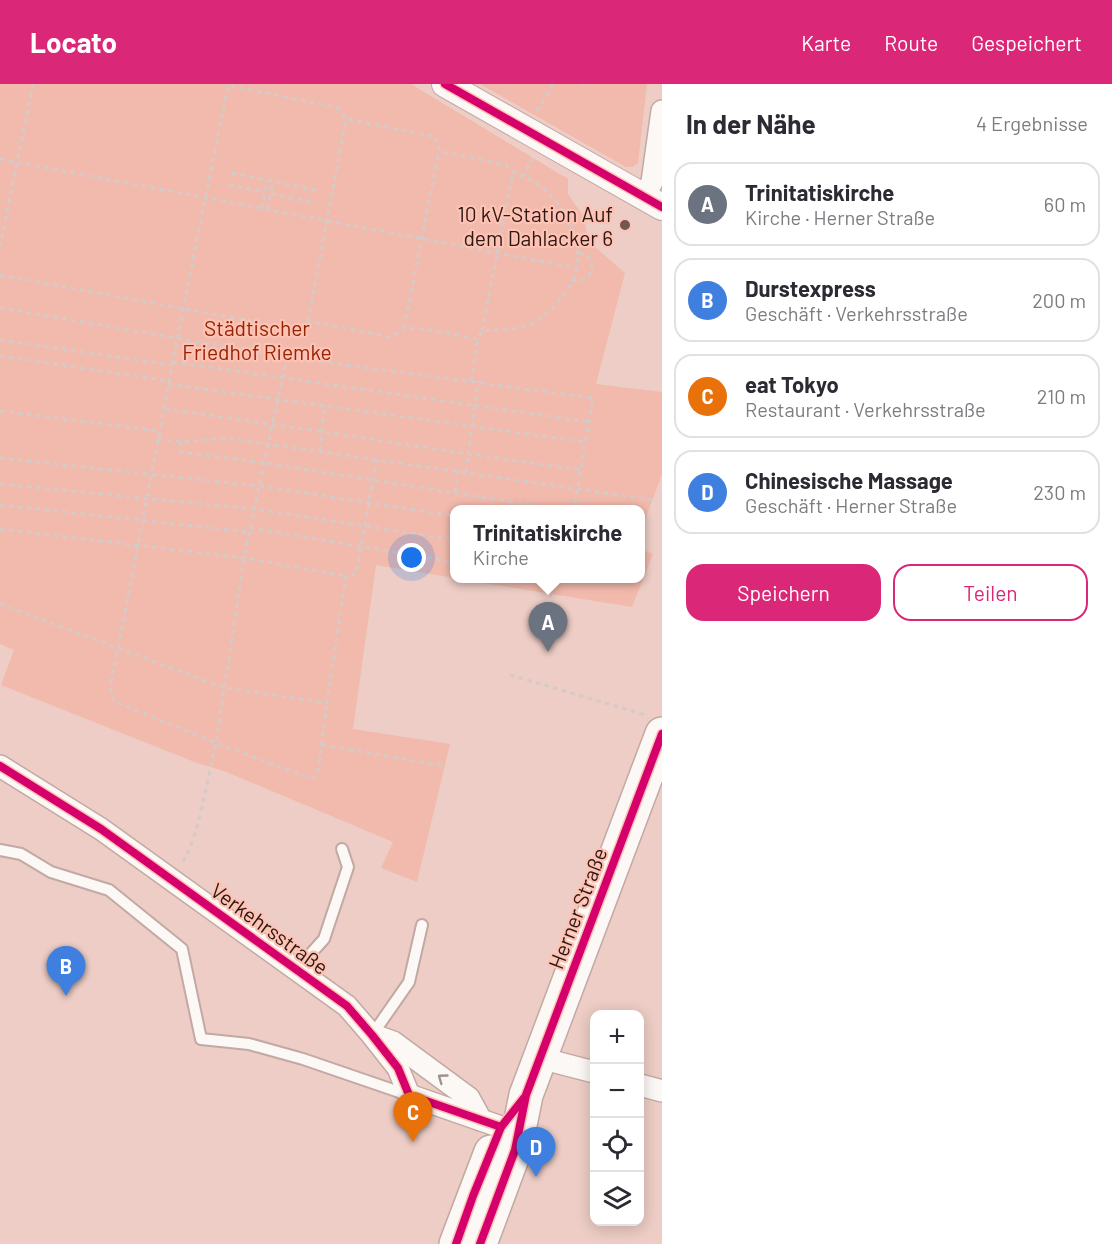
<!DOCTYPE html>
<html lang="de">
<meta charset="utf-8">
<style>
:root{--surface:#fff;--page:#f2f2f3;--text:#2b2b33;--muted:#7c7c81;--line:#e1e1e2;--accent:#db2777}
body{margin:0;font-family:Barlow,sans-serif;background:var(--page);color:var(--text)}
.controls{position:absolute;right:18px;bottom:18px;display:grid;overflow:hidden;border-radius:12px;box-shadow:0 3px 15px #0003}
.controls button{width:54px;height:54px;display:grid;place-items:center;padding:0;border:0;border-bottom:2px solid var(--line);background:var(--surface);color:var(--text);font:30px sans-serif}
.you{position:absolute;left:412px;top:474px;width:21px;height:21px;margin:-15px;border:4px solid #fff;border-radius:50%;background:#1a73e8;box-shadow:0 0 0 9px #1a73e833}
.badge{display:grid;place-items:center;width:39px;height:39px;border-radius:50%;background:var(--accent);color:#fff;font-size:20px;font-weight:700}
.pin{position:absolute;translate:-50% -50px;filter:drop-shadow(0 2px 3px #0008)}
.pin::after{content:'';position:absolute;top:32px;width:21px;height:18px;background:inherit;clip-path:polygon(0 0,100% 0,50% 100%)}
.popup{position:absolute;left:450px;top:421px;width:195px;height:78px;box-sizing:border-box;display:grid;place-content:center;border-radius:12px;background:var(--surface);filter:drop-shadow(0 2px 4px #0005);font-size:20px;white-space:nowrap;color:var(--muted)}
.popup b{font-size:22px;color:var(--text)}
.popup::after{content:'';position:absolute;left:50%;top:100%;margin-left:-12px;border:12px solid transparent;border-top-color:var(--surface)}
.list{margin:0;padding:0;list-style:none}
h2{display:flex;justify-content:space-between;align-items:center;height:78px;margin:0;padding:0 24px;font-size:26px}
h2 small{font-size:20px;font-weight:400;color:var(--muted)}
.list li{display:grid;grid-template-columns:39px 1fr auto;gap:18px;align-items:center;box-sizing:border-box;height:84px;margin:0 12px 12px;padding:0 12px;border:2px solid var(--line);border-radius:18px}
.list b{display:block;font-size:22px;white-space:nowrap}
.list p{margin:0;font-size:20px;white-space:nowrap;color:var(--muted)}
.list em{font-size:20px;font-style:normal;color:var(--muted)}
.actions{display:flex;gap:12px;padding:18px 24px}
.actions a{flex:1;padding:14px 0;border:2px solid var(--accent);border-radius:18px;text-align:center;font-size:21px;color:var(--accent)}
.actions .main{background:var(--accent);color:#fff}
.icon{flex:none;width:33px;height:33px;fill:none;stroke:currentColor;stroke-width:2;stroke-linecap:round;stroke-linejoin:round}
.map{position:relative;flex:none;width:662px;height:1160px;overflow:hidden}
header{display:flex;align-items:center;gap:36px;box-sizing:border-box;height:84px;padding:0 30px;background:var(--accent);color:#fff}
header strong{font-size:28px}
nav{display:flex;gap:33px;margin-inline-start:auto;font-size:21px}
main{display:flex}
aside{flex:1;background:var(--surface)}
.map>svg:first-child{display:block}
.green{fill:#f2baac}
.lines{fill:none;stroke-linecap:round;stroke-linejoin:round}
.service-casing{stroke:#c2a9a3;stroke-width:14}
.minor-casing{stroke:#c2a9a3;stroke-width:24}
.tertiary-casing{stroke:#c2a9a3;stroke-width:28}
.primary-casing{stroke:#c2a9a3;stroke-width:36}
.path{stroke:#d4cac8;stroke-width:3;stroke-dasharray:4.5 4.5;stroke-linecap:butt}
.service{stroke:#fcf8f6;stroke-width:10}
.minor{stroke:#fcf8f6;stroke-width:21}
.tertiary{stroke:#fcf8f6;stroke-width:26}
.primary{stroke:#fcf8f6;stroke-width:33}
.cycleway-casing{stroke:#fec3b4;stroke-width:11}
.cycleway{stroke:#d6006c;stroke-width:8}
.oneway{stroke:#9f9390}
.poi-dot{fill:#705751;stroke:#fec3b4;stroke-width:2}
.labels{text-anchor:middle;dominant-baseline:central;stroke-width:4.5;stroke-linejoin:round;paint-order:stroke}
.poi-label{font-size:21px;fill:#2d1813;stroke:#fec3b4;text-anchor:end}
.park-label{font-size:21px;fill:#962304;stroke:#fec3b4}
.street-label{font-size:21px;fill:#2d1813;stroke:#fec3b4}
</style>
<header>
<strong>Locato</strong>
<nav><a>Karte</a><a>Route</a><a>Gespeichert</a></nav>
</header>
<main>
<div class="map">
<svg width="662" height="1160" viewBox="0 0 662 1160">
<rect width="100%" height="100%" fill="#edcdc5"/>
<!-- green -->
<g class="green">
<path d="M0,0H411L568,95V110L584,133L588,157L625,189L596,300L662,308V390L641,447V426H455V494L376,481L353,645L450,660L417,798L381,784L393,758L224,687L197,679L1,601L14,566L0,560Z"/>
<path d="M480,0H647L638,79L633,83H626Z"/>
<path d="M641,465L653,470L632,523L458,495L641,494Z"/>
</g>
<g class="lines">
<defs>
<g id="service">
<path d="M0,766L21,770L51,788L109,806L182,865L201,955L249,960L303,975L408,1011"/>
<path d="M297,885L324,855L348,783L342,765"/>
<path d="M372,951L409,898L422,841"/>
</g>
<g id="minor">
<path d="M644,113L652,98L662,27"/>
<path d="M0,682L101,745L347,922L372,951L398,984L409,1011L501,1043"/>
<path d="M376,952L393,958L469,1014L481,1036"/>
<path d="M540,974L594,988"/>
<path d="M640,1001L662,1007"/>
</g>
<path id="tertiary" d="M445,0L662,123"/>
<g id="primary">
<path d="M456,1160L491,1068"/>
<path d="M480,1160L515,1066L526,1011L662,650"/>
</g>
</defs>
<!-- service casing -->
<use href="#service" class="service-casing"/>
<!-- minor casing -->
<use href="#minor" class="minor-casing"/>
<!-- tertiary casing -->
<use href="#tertiary" class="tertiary-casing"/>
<!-- primary casing -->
<use href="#primary" class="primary-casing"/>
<!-- path -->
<g class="path">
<path d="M581,0H584"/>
<path d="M537,27L553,0"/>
<path d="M0,75L577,184"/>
<path d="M232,89L316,106"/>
<path d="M522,93L533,74"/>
<path d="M229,101L265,108"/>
<path d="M271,110L312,118"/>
<path d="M262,124L267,96"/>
<path d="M268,125L273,97"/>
<path d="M0,163L33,0"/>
<path d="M0,191L299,246L308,237L390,253L404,244L424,245L478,255L482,247C497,246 514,246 528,241C548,234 574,204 577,183C580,165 574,141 563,126C555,115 544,104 533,97C522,91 514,91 506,81L439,67L436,53L346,35L338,24L228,1C208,102 187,203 168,304C149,402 131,500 111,598V611L116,618L216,659C208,690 199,754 182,779"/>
<path d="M572,196C582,199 589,194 593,185L588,172L577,168"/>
<path d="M0,224L300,275L593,314L574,426"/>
<path d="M308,237L346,35"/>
<path d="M404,244L439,67"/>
<path d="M482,247L513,89"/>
<path d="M0,256L172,281"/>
<path d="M0,272L169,297"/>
<path d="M287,272L244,474L216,659L307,693H314L318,688L327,619"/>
<path d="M173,278L589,338"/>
<path d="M471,297L478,255"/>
<path d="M168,300L586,358"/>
<path d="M165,325C304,344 442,367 581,386"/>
<path d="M0,327L159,347"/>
<path d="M158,355L181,358L226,354L653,416"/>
<path d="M181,358L180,368L265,379L562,426"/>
<path d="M320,366L325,321"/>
<path d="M0,374L259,402L455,432"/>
<path d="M466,388L478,297"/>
<path d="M0,400L254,425L455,456"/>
<path d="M455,408L458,386"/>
<path d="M0,421L249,448"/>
<path d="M250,444L455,478"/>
<path d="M0,445L244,474L346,492"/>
<path d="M550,514L554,495L561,496V494"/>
<path d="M0,520L225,604L327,619L346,492L356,490L377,374"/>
<path d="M510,591L646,631"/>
<path d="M322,661L445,682"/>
</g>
<!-- service -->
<use href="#service" class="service"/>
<!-- minor -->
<use href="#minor" class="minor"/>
<!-- tertiary -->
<use href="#tertiary" class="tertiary"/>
<!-- primary -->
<use href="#primary" class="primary"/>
<defs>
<g id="cycleway">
<path d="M445,0L662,123"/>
<path d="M0,682L101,745L347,922L372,951L398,984L409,1011L501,1043"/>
<path d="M456,1160L473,1112L501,1043L524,1014"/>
<path d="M480,1160L515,1066L526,1011L662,650"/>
</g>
</defs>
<!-- cycleway casing -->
<use href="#cycleway" class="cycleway-casing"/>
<!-- cycleway -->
<use href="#cycleway" class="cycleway"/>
</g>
<!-- one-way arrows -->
<defs><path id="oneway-chevron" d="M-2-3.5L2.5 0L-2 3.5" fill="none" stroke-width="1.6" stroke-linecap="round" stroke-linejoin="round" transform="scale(1.5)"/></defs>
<use class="oneway" href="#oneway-chevron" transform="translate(442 994) rotate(-144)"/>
<!-- markers -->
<circle class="poi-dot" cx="625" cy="141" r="6"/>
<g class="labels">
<!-- poi labels -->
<g class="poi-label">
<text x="613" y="129">10 kV-Station Auf<tspan x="613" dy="24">dem Dahlacker 6</tspan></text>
</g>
<!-- park labels -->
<g class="park-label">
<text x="257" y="243">Städtischer<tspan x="257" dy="24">Friedhof Riemke</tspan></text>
</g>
<!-- street labels -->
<g class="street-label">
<text transform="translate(577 824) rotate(-69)">Herner Straße</text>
<text transform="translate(270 844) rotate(36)">Verkehrsstraße</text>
</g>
</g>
</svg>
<div class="controls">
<button>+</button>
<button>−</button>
<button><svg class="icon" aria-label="locate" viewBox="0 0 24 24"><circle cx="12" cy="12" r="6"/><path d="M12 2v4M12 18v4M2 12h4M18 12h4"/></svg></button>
<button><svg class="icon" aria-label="layers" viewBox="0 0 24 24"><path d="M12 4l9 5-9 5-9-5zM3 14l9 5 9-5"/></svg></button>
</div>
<div class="you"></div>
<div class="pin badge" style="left:548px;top:568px;background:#6b7280">A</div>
<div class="popup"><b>Trinitatiskirche</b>Kirche</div>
<div class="pin badge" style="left:66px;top:912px;background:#3f7fe0">B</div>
<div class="pin badge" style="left:413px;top:1058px;background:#e8710a">C</div>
<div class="pin badge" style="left:536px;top:1093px;background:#3f7fe0">D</div>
</div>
<aside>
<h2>In der Nähe<small>4 Ergebnisse</small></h2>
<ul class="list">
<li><span class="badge" style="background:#6b7280">A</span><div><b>Trinitatiskirche</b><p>Kirche · Herner Straße</p></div><em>60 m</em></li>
<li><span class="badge" style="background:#3f7fe0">B</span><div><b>Durstexpress</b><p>Geschäft · Verkehrsstraße</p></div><em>200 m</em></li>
<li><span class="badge" style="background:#e8710a">C</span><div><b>eat Tokyo</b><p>Restaurant · Verkehrsstraße</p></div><em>210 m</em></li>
<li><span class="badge" style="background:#3f7fe0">D</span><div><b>Chinesische Massage</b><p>Geschäft · Herner Straße</p></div><em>230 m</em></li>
</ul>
<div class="actions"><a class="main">Speichern</a><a>Teilen</a></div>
</aside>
</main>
